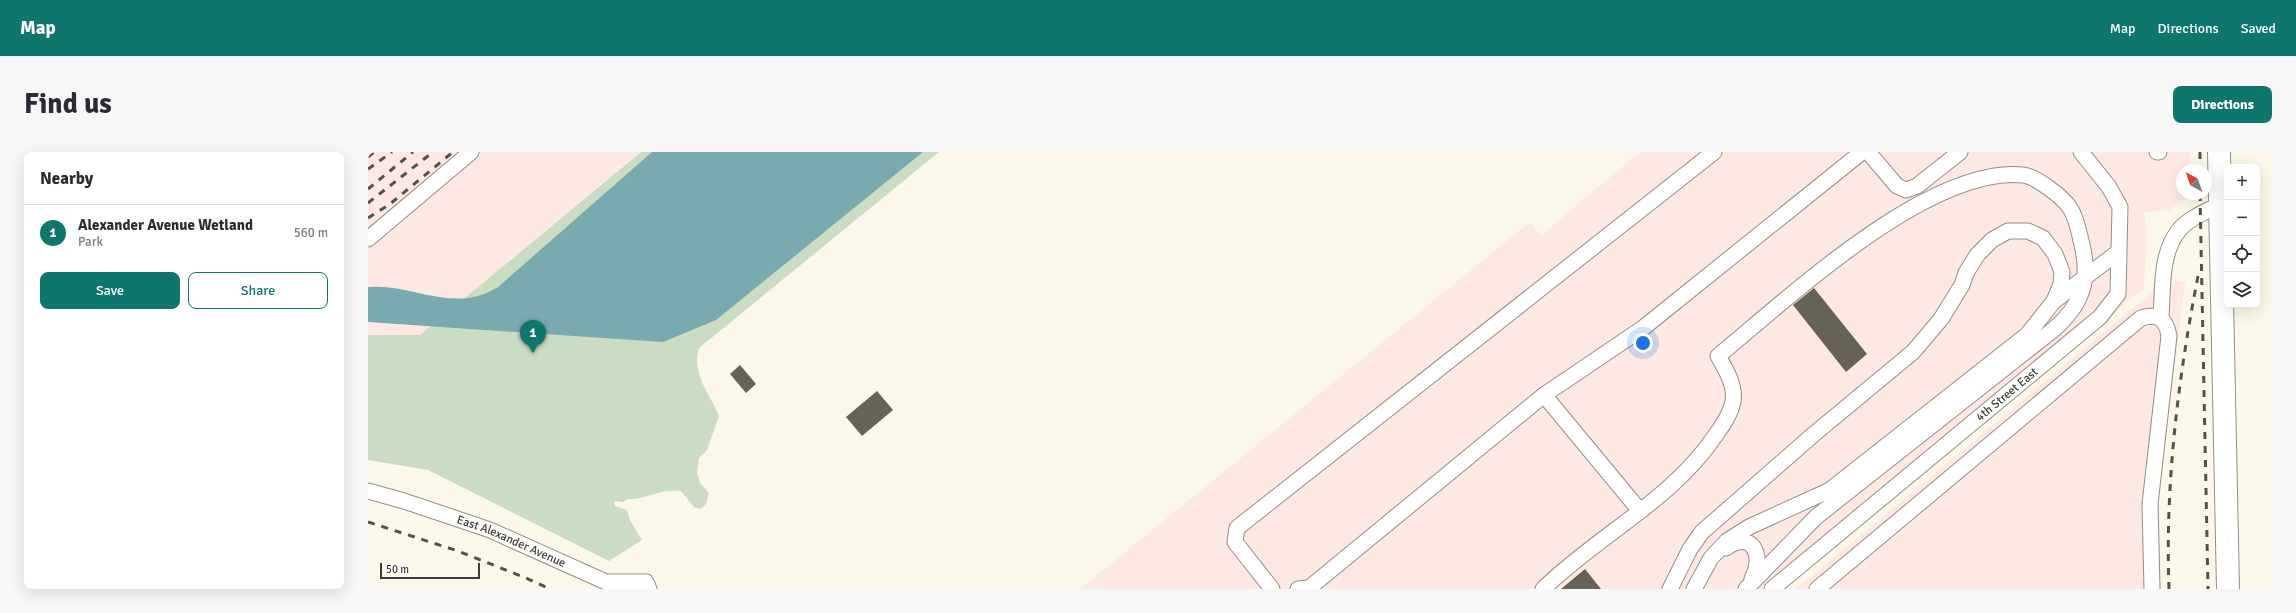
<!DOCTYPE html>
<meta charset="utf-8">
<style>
:root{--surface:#fff;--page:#f7f7f7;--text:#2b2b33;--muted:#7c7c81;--line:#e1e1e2;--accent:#0f766e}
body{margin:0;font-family:Signika,sans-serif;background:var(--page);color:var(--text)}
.controls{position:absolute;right:12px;top:12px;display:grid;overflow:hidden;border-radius:8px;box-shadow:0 4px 16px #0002}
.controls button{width:36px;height:36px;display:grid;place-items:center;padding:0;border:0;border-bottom:1px solid var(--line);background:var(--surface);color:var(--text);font:20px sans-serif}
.compass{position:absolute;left:1808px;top:12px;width:36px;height:36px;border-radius:50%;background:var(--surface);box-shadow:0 4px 16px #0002;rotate:320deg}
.scale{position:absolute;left:12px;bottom:10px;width:100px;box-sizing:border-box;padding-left:4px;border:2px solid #3d3c36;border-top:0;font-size:11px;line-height:14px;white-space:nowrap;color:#3d3c36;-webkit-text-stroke:3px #fff;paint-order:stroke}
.you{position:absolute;left:1275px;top:191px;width:14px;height:14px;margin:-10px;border:3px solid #fff;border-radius:50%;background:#1a73e8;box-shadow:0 0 0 6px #1a73e833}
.badge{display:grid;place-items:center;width:26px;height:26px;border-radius:50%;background:var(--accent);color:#fff;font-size:13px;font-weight:700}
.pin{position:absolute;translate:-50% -33px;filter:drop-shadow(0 1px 2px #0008)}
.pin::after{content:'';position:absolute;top:21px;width:14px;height:12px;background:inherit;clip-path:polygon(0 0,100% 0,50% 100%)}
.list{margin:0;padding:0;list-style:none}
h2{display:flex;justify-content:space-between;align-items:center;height:52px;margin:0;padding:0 16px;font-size:17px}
h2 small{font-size:13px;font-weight:400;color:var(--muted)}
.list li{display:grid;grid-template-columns:26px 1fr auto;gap:12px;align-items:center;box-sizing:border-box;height:56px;padding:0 16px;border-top:1px solid var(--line)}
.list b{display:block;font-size:15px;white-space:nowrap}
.list p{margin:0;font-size:13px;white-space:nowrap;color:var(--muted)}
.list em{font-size:13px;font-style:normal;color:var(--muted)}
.actions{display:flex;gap:8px;padding:12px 16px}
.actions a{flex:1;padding:9px 0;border:1px solid var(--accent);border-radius:8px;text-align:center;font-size:14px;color:var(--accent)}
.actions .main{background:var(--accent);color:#fff}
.icon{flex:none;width:22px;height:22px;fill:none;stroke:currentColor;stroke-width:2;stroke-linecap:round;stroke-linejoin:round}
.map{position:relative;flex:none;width:1904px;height:437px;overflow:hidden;border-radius:8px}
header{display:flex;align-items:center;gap:24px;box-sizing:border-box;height:56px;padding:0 20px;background:var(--accent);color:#fff}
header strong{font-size:19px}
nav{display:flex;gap:22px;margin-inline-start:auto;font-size:14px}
.intro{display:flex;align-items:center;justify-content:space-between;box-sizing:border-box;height:96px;padding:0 24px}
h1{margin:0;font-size:28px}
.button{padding:10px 18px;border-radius:8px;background:var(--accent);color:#fff;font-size:14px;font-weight:700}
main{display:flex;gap:24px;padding:0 24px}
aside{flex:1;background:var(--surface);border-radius:8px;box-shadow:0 4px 16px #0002}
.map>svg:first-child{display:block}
.industrial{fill:#fde8e3}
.green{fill:#cbdcc2}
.water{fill:#78aaaf}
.building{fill:#666255}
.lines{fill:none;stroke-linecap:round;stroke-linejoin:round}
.minor-casing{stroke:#939082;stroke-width:17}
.highway-casing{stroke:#939082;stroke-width:24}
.minor{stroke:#fff;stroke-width:15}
.highway{stroke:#fff;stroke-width:22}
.rail{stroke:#52514a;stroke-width:3;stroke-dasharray:7 7;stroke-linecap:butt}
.labels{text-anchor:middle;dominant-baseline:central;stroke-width:4;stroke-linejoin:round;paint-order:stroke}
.street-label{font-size:12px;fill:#3d3c36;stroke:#fff}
</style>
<header>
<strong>Map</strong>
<nav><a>Map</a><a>Directions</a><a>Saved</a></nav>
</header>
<div class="intro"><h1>Find us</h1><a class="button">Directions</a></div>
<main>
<aside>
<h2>Nearby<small></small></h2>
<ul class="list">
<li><span class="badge">1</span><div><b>Alexander Avenue Wetland</b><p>Park</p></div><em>560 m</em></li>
</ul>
<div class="actions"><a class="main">Save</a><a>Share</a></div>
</aside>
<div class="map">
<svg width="1904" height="437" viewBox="0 0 1904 437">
<rect width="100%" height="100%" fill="#fcf8e9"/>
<!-- industrial -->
<g class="industrial">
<path d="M0,0H272L52,183H0Z"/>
<path d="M1272,0H1822V18H1814V42L1823,43L1801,58L1776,60L1779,83L1776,136L1415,437H712L1162,70L1173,83Z"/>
<path d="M1817,128L1791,343L1793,437H1428L1784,140L1785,136Z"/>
</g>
<!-- green -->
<path class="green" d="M273,0H571L331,196C323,222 342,242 351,264L339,298L331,306L329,321L332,331L341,341L338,352L333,357L326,355L313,339C294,338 289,342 272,346C265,348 261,345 255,350L246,349L247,354L259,358L262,368L274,388L241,409L60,318L0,308V183H52Z"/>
<!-- water -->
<path class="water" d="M284,0H555L348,168L295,190L0,170V135C45,131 86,163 130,135Z"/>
<!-- building -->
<g class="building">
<path d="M1446,136L1499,202L1478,220L1425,153Z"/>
<path d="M372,213L388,232L378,241L362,222Z"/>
<path d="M509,239L525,258L494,284L478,265Z"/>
<path d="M1217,417L1233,437H1193Z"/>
</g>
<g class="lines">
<defs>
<g id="minor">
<path d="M1500,0L1529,34L1538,38L1549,34L1592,0"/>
<path d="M1789,0H1791"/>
<path d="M0,87L103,0"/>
<path d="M1686,149L1749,101"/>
<path d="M1793,165C1795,137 1792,100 1812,77C1821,66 1840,59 1852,52"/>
<path d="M1176,243L1272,359"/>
<path id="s1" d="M0,339L36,349L122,378L238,430H278L281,437"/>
<path d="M1358,396C1384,377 1397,404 1384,427"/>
<path d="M904,437L867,390L869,376L1346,0"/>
<path d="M930,437L941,436L1176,243L1275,176L1494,0"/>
<path d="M1175,437C1230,383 1303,349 1347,284C1354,274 1363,262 1365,249C1368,234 1357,216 1350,204C1421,146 1560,14 1655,23C1667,24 1695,45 1702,56C1709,66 1711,81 1714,93C1723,129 1713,154 1685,178L1448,365L1378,437"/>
<path d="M1302,437L1322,397L1334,380L1446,282L1545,200L1573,167L1594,133L1598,121L1609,103L1624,88L1640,79H1660L1675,86L1687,102L1694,120L1693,132L1686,149L1659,183L1462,338L1381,375L1359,389L1343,406L1326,437"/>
<path id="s2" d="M1404,437L1732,165L1750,142L1752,55L1741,35L1713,0"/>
<path d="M1449,437L1773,166C1789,161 1798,166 1801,184L1782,352L1784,437"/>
</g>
<path id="highway" d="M1851,0L1860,437"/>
</defs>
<!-- minor casing -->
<use href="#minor" class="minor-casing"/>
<!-- highway casing -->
<use href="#highway" class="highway-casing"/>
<!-- minor -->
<use href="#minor" class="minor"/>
<!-- highway -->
<use href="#highway" class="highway"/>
<!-- rail -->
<g class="rail">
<path d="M1832,0V18"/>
<path d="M0,5L6,0"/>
<path d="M0,17L24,0"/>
<path d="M0,37L45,0"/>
<path d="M1832,42L1840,437"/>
<path d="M0,51L65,0"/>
<path d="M0,66L22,52L85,0"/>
<path d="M0,370L90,399L158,426L182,437"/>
<path d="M1801,437C1797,332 1810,227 1830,124"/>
</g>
</g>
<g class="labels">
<!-- street labels -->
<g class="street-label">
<text stroke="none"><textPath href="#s2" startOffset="305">4th Street East</textPath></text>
<text stroke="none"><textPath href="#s1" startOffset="152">East Alexander Avenue</textPath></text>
</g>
</g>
</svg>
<div class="controls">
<button>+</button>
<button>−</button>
<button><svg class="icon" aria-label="locate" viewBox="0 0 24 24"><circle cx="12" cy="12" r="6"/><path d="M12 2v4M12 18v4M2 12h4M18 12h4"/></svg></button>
<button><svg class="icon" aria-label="layers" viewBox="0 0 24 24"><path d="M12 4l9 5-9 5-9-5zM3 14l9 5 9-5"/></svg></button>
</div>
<svg class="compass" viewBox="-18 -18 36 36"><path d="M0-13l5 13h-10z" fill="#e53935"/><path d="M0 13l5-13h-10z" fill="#7c7c81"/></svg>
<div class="scale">50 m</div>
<div class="you"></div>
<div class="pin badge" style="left:165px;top:201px">1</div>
</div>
</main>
